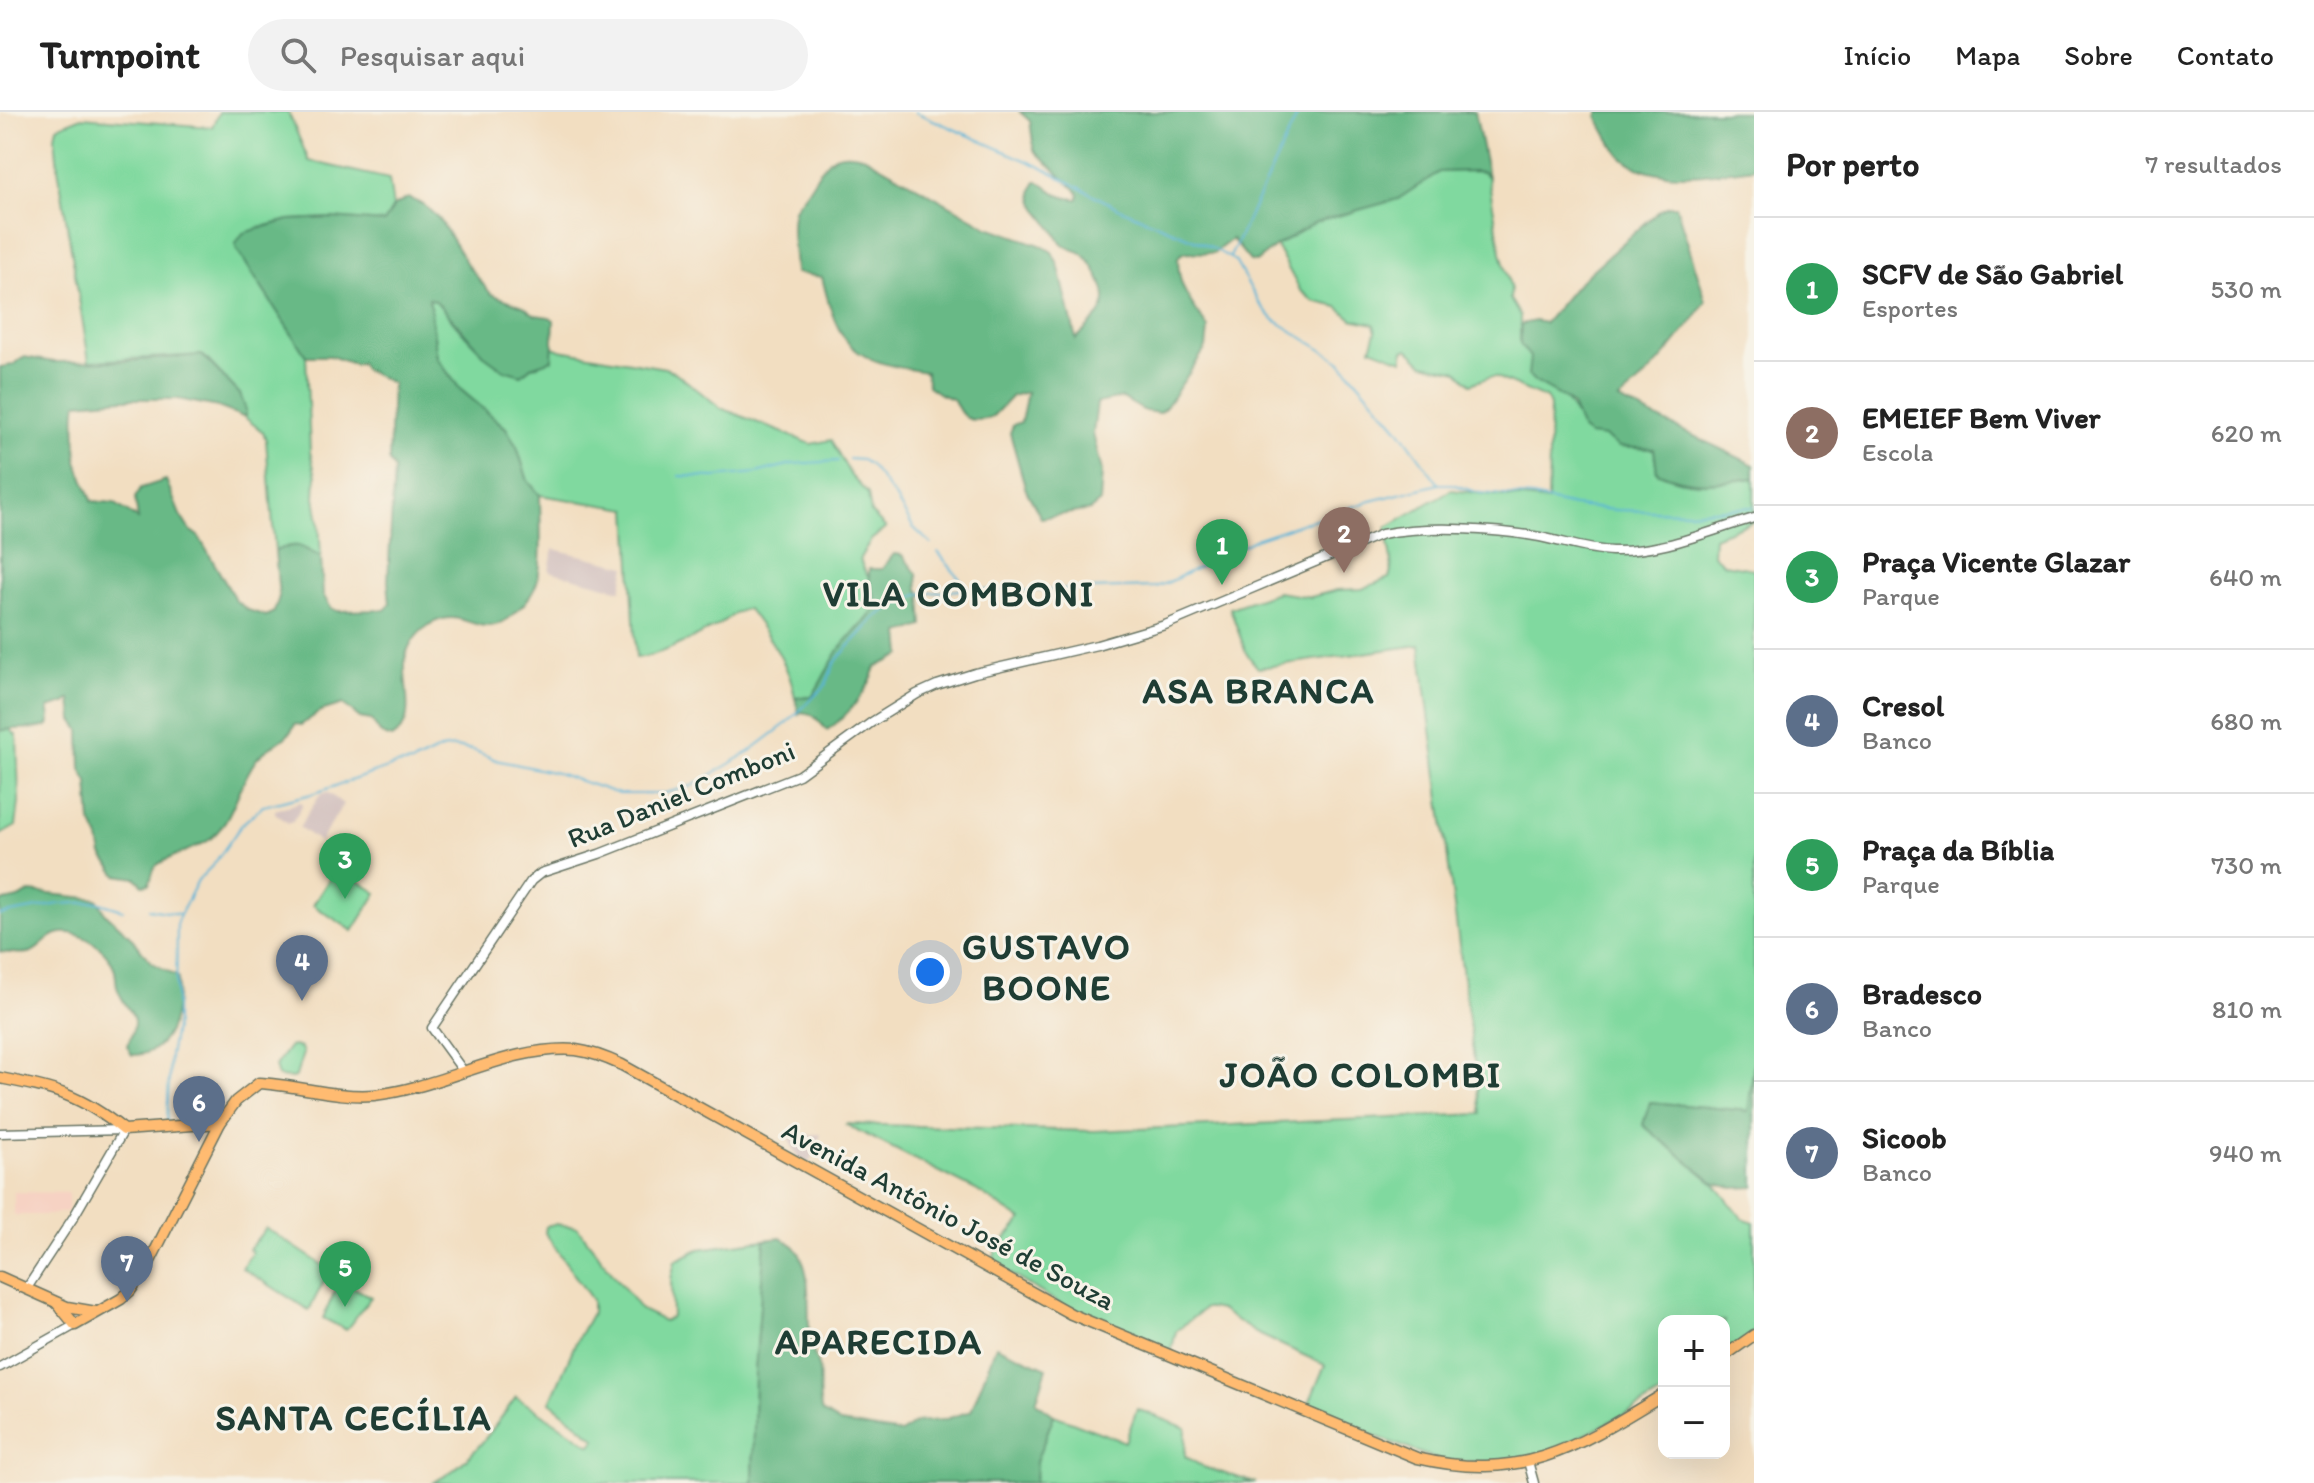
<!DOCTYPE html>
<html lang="pt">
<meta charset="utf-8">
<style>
:root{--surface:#fff;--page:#f2f2f2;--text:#222;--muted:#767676;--line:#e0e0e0;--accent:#c8321e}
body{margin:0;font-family:Itim,sans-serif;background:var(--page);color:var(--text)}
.controls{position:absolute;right:24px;bottom:24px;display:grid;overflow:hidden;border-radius:16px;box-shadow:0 8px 32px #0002}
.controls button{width:72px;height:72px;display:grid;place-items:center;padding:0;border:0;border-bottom:2px solid var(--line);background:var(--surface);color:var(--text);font:40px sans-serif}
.you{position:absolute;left:930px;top:860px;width:28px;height:28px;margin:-20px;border:6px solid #fff;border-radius:50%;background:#1a73e8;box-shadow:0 0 0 12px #1a73e833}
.badge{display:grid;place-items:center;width:52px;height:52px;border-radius:50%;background:var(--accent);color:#fff;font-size:26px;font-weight:700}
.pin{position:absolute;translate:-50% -66px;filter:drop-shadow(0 2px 4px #0008)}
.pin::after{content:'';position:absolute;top:42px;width:28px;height:24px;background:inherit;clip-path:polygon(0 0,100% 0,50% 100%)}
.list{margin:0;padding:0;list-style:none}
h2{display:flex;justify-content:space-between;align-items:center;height:104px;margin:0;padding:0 32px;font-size:34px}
h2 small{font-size:26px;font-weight:400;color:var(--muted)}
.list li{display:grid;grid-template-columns:52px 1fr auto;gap:24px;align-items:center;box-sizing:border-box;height:144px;padding:0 32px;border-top:2px solid var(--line)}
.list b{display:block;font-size:30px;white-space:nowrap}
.list p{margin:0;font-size:26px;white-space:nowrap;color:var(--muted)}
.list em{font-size:26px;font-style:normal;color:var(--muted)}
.icon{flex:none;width:44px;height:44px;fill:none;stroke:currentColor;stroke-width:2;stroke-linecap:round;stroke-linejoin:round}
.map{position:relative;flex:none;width:1754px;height:1371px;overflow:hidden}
header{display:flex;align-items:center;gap:48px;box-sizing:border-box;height:112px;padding:0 40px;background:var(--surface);border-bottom:2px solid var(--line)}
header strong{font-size:38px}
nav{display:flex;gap:44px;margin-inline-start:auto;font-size:28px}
.search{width:560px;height:72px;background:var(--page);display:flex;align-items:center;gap:20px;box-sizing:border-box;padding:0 28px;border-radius:44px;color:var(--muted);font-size:30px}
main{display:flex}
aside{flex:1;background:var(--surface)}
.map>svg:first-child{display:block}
.built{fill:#f6d2c3}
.industrial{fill:#d1bfbd}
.green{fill:#80d99f;stroke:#508b6a;stroke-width:2}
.forest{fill:#68b986;stroke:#447b5d;stroke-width:2}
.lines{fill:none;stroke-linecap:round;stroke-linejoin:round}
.stream{stroke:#59b4d7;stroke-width:2}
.tertiary-casing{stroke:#697565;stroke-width:11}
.primary-casing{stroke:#697565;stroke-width:13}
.tertiary{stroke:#fff;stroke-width:8}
.primary{stroke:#ffbb71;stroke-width:10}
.labels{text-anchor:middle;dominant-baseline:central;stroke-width:6;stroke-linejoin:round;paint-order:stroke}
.street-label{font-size:28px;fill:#1f3d34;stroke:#f7f3e8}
.district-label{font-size:36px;font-weight:bold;letter-spacing:2px;fill:#1f3d34;stroke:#f7f3e8}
</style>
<header>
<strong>Turnpoint</strong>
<div class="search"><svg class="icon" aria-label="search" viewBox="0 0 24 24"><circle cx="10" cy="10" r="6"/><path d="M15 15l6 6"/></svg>Pesquisar aqui</div>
<nav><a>Início</a><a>Mapa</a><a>Sobre</a><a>Contato</a></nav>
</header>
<main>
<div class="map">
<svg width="1754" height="1371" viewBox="0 0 1754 1371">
<rect width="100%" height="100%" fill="#f7f3e8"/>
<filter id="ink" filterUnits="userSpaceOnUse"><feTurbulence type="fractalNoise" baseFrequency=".0125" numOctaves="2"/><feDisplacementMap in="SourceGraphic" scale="16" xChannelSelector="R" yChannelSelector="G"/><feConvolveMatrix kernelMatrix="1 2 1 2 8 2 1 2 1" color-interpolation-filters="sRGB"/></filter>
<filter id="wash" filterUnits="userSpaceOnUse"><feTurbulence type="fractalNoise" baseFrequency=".006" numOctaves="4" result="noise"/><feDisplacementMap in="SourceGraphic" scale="32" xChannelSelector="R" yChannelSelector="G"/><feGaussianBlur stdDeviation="1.8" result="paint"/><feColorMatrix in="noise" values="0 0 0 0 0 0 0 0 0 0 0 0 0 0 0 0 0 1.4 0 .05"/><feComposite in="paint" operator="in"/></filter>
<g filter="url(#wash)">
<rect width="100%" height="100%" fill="#f2dec1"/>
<!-- built -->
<path class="built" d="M14,1080L68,1081V1099L50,1103H14Z"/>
<!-- industrial -->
<g class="industrial">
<path d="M553,437L626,454L621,478L549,459Z"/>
<path d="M327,680L343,692L320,730L299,715L320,683Z"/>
<path d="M301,690L303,692L292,710L288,711L275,701V698Z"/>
<path d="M821,1022L810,1051L799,1047L787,1024Z"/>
</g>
<!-- green -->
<g class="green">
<path d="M219,0H288L309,49L389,67L393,95L384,110L331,106L289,108L258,116L236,136L306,244L310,340L316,364L315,386L319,409L321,445C298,435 302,429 275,439L266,328L263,320L243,304H246L240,282L206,246L202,243L89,249L58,56L55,24L57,15L82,5L212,15Z"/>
<path d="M1475,59L1483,60L1488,65L1501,140L1511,178L1510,187L1520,204V232L1530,245L1541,272L1564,286L1580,309L1619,335L1654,337L1657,360C1692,377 1717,370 1754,366V409L1714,425L1713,443L1724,452L1754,457V951L1749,999L1651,990L1643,1013L1714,1071L1742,1106L1754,1110V1224L1724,1242V1209H1664V1280L1632,1299L1525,1351L1441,1349L1306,1298L1325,1253L1256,1221L1220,1198L1210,1196H1205L1176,1219L1171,1241L1074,1200L992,1151L996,1137L1022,1108L976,1078L845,1012L1094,1019L1481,1002L1420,533L1258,556L1246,541L1230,496L1277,480L1311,485L1337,478L1362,477L1389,466C1396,451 1385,432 1387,415L1451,378L1548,389L1550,294L1547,287L1496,265H1489L1471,272L1458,259L1424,252L1408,237L1404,239L1402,248L1371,236L1376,220L1374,212L1352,207L1338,195L1313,189L1300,178L1276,134L1316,110L1398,86L1439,60Z"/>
<path d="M429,185L436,189C460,217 485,253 521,263L531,255L538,254L553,235L560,238L665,256L676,261L721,296L811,332L831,328L851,364L868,382L871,401L886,416L871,428L860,446C862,461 880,476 877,493C874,506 860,512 853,521C837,541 826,564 812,585L795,586C790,552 768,524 748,497C736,497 726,510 715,515C691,527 662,543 636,546L628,397L540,383L528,369L517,335L506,316L460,277L437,246Z"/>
<path d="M8,616L17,624L19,690L16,714L0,723V619Z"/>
<path d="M337,755L377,781L353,819L313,793Z"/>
<path d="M294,934L301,936L303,941L296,964L292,966L278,965L275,954L289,935Z"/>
<path d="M554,1112L577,1115L641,1198L664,1209L672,1205L671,1167L675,1149L699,1137L765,1128L755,1260L753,1371H432C470,1353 492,1318 516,1285L591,1333L596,1327L550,1290L576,1230L592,1201V1188L545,1121L546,1114Z"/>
<path d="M266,1116L330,1158L309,1198L242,1156L252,1140L249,1137Z"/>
<path d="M340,1168L371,1185L346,1218L323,1206Z"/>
<path d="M1137,1297L1186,1316L1185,1344L1203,1355L1256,1371H1035L1036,1350L1054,1303L1125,1330Z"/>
</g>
<!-- forest -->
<g class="forest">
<path d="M1020,0H1475L1488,65L1483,60L1475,59L1439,60L1398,87L1316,110L1276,134L1256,150L1250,149L1232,127L1214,141L1184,140L1178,145C1178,179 1191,189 1208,216L1206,236L1166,295L1159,301L1145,299L1122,286L1097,291L1093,322L1102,359L1100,390L1090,398L1041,406L1026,378L1010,321L1013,313L1021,310L1027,280L1012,284L991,306C968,311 962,307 954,288L940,282L928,274L926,260C852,249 839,237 822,165L795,161C795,142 789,117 794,98C796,91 804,85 808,78C825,52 830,34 865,45L988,115L1040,133L1052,140L1058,152L1076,227C1085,217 1104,203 1105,188C1106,175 1093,152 1084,143C1079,138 1069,138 1063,132C1058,128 1056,122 1053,117C1043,104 1023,85 1037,69C1052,77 1060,88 1078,87L1079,81L1034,38L1030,9Z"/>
<path d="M1599,0H1754V56C1716,61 1650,74 1620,43C1611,33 1604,17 1597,5Z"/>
<path d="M408,86L424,93L440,108L468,154L491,182L523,194L535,203L549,205L554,208L552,248L531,255L521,263L504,258L486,245L436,189L429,186L437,246L460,277L506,316L517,335L528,369L540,383C540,405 543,451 537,470C532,487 508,513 489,514C479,515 468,509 459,507C438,502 418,518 409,535C395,562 424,610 391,626L381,622L371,608L360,606L343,592L321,599L301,613L295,612C287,631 267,633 256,648C238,672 234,708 209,728C198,736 159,748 155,755C152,760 152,766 149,772L143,773L136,766L117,763L102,743L99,727L91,710L88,670L81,657L80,618L73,608L71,587L65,591L48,596L50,605L48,614C32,619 17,614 0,619V255L13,253L24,245L54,250L128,249L202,243L240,282L246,298V304H241L218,295L178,287H123L77,291C74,301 76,335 77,347C77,357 89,377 92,389L114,391L138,407L135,386L141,376L166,368L180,403L189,417L199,425L236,489L248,498L266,504L274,500L279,485L275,439C302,429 298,435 321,445L323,483L331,496L337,499L385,498L390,492L388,469L394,357L389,350L392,271L365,258L360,251L355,253L331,244H306L236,136V131L243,121L289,108L331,106L384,110L394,94Z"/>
<path d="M1669,94H1676L1706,189C1682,225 1653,261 1619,288L1754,353V366C1717,371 1692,376 1657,360L1654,337L1619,335L1605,325L1589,323L1582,318L1572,293L1564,286L1535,270L1528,263L1530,245L1520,232L1521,212L1535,209L1545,211L1580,169L1660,98Z"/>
<path d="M894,442L902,443L917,462L918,477L923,484H921L923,514L900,521L902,543L876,555C869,578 847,605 827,618C817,608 816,601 800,600L799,602L795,586L812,585C822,569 830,551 841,535C853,520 870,509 877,491L869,466V457H882Z"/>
<path d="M30,780L97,787L106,802L129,823L151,850L178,865C178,897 173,943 132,943L127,934C143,899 128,904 118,878C115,870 117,861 113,853C105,835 78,816 57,822C47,825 40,837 31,840C23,843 8,841 0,840V790L18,786Z"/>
<path d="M1754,951V1075L1733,1076L1714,1071L1643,1013L1650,990L1748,999Z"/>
<path d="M781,1126C786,1129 793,1132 796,1136C814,1161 806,1200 810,1228C811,1238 817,1247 819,1258C821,1273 817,1285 822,1300L840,1311L901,1321L916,1310L943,1308L971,1299L996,1234L1047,1256L1036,1290L1054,1303L1036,1350L1035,1371H753L755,1260L765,1128Z"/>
</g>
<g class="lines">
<!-- stream -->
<g class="stream">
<path d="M915,0L1041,55L1118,96L1211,135L1235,149L1259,191L1273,207L1340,249L1398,316L1438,371"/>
<path d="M1230,145L1299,0"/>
<path d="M849,347L862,348L870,353L895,385L913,415L931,432"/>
<path d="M679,364L715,365L756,361L792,352L838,349"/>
<path d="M938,440L967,476"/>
<path d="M149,797L179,802"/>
<path d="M0,803L59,792L97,790L123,798"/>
<path d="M167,1010L170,944L176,910L177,809L198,768L214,752L242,712L263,694L312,682L396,653L412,651L441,637L454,635L473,638L496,648L557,661L619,682H662L692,674L746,642L787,611L825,574L834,552L842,542L876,505L893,494L920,482L968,477L1022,479L1155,475L1169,470L1258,426L1367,390L1439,372H1452L1480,381L1533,385L1574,394L1616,398L1688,400L1754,395"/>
</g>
</g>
</g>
<g filter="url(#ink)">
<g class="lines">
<defs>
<g id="tertiary">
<path d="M464,960L432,916L531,769L541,761L599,742L799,663L872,610L917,582L937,573L975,561L1097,533L1165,513L1382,422C1427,413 1495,417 1540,425C1565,430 1587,438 1612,439C1663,440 1706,420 1754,406"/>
<path d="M0,1021L124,1018"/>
<path d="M27,1176L73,1106L124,1018"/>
<path d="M0,1255L75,1213"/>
<path d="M1529,1353L1534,1371"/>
</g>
<g id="primary">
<path d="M0,966C55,977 79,982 124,1018L220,1011"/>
<path d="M0,1165L67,1195L96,1200"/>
<path d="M57,1191L75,1213L121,1187L130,1179L148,1153L220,1011L236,989L259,971C297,973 337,986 374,983C443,976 507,933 576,938C592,940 607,946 622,953L1071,1202L1417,1346C1523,1371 1577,1335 1664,1282"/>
<path d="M1724,1244L1754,1223"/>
</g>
</defs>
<!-- tertiary casing -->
<use href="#tertiary" class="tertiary-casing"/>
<!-- primary casing -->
<use href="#primary" class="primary-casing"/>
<!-- tertiary -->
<use href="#tertiary" class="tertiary"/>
<!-- primary -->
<use href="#primary" class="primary"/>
</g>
</g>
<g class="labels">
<!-- street labels -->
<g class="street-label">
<text transform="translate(681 682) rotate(-22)">Rua Daniel Comboni</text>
<text transform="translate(949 1103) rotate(28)">Avenida Antônio José de Souza</text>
</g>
<!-- district labels -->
<g class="district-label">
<text x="959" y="481">VILA COMBONI</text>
<text x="1259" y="578">ASA BRANCA</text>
<text x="1047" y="834">GUSTAVO<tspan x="1047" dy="41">BOONE</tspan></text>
<text x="1361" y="962">JOÃO COLOMBI</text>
<text x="879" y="1229">APARECIDA</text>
<text x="354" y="1305">SANTA CECÍLIA</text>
</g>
</g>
</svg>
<div class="controls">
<button>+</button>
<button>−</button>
</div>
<div class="you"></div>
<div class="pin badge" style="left:1222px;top:473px;background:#2e9e5b">1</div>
<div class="pin badge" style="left:1344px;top:461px;background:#8d6e63">2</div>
<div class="pin badge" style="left:345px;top:787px;background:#2e9e5b">3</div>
<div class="pin badge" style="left:302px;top:889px;background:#5c6f8a">4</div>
<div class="pin badge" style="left:345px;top:1195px;background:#2e9e5b">5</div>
<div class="pin badge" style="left:199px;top:1030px;background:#5c6f8a">6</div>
<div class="pin badge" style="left:127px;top:1190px;background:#5c6f8a">7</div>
</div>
<aside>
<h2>Por perto<small>7 resultados</small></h2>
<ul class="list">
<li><span class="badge" style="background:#2e9e5b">1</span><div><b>SCFV de São Gabriel</b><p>Esportes</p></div><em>530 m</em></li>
<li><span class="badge" style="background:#8d6e63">2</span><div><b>EMEIEF Bem Viver</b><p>Escola</p></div><em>620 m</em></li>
<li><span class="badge" style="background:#2e9e5b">3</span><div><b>Praça Vicente Glazar</b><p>Parque</p></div><em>640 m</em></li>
<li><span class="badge" style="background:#5c6f8a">4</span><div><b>Cresol</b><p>Banco</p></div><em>680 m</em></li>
<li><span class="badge" style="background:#2e9e5b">5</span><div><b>Praça da Bíblia</b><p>Parque</p></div><em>730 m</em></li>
<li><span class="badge" style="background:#5c6f8a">6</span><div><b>Bradesco</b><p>Banco</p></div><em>810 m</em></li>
<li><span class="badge" style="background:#5c6f8a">7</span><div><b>Sicoob</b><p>Banco</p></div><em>940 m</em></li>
</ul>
</aside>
</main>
